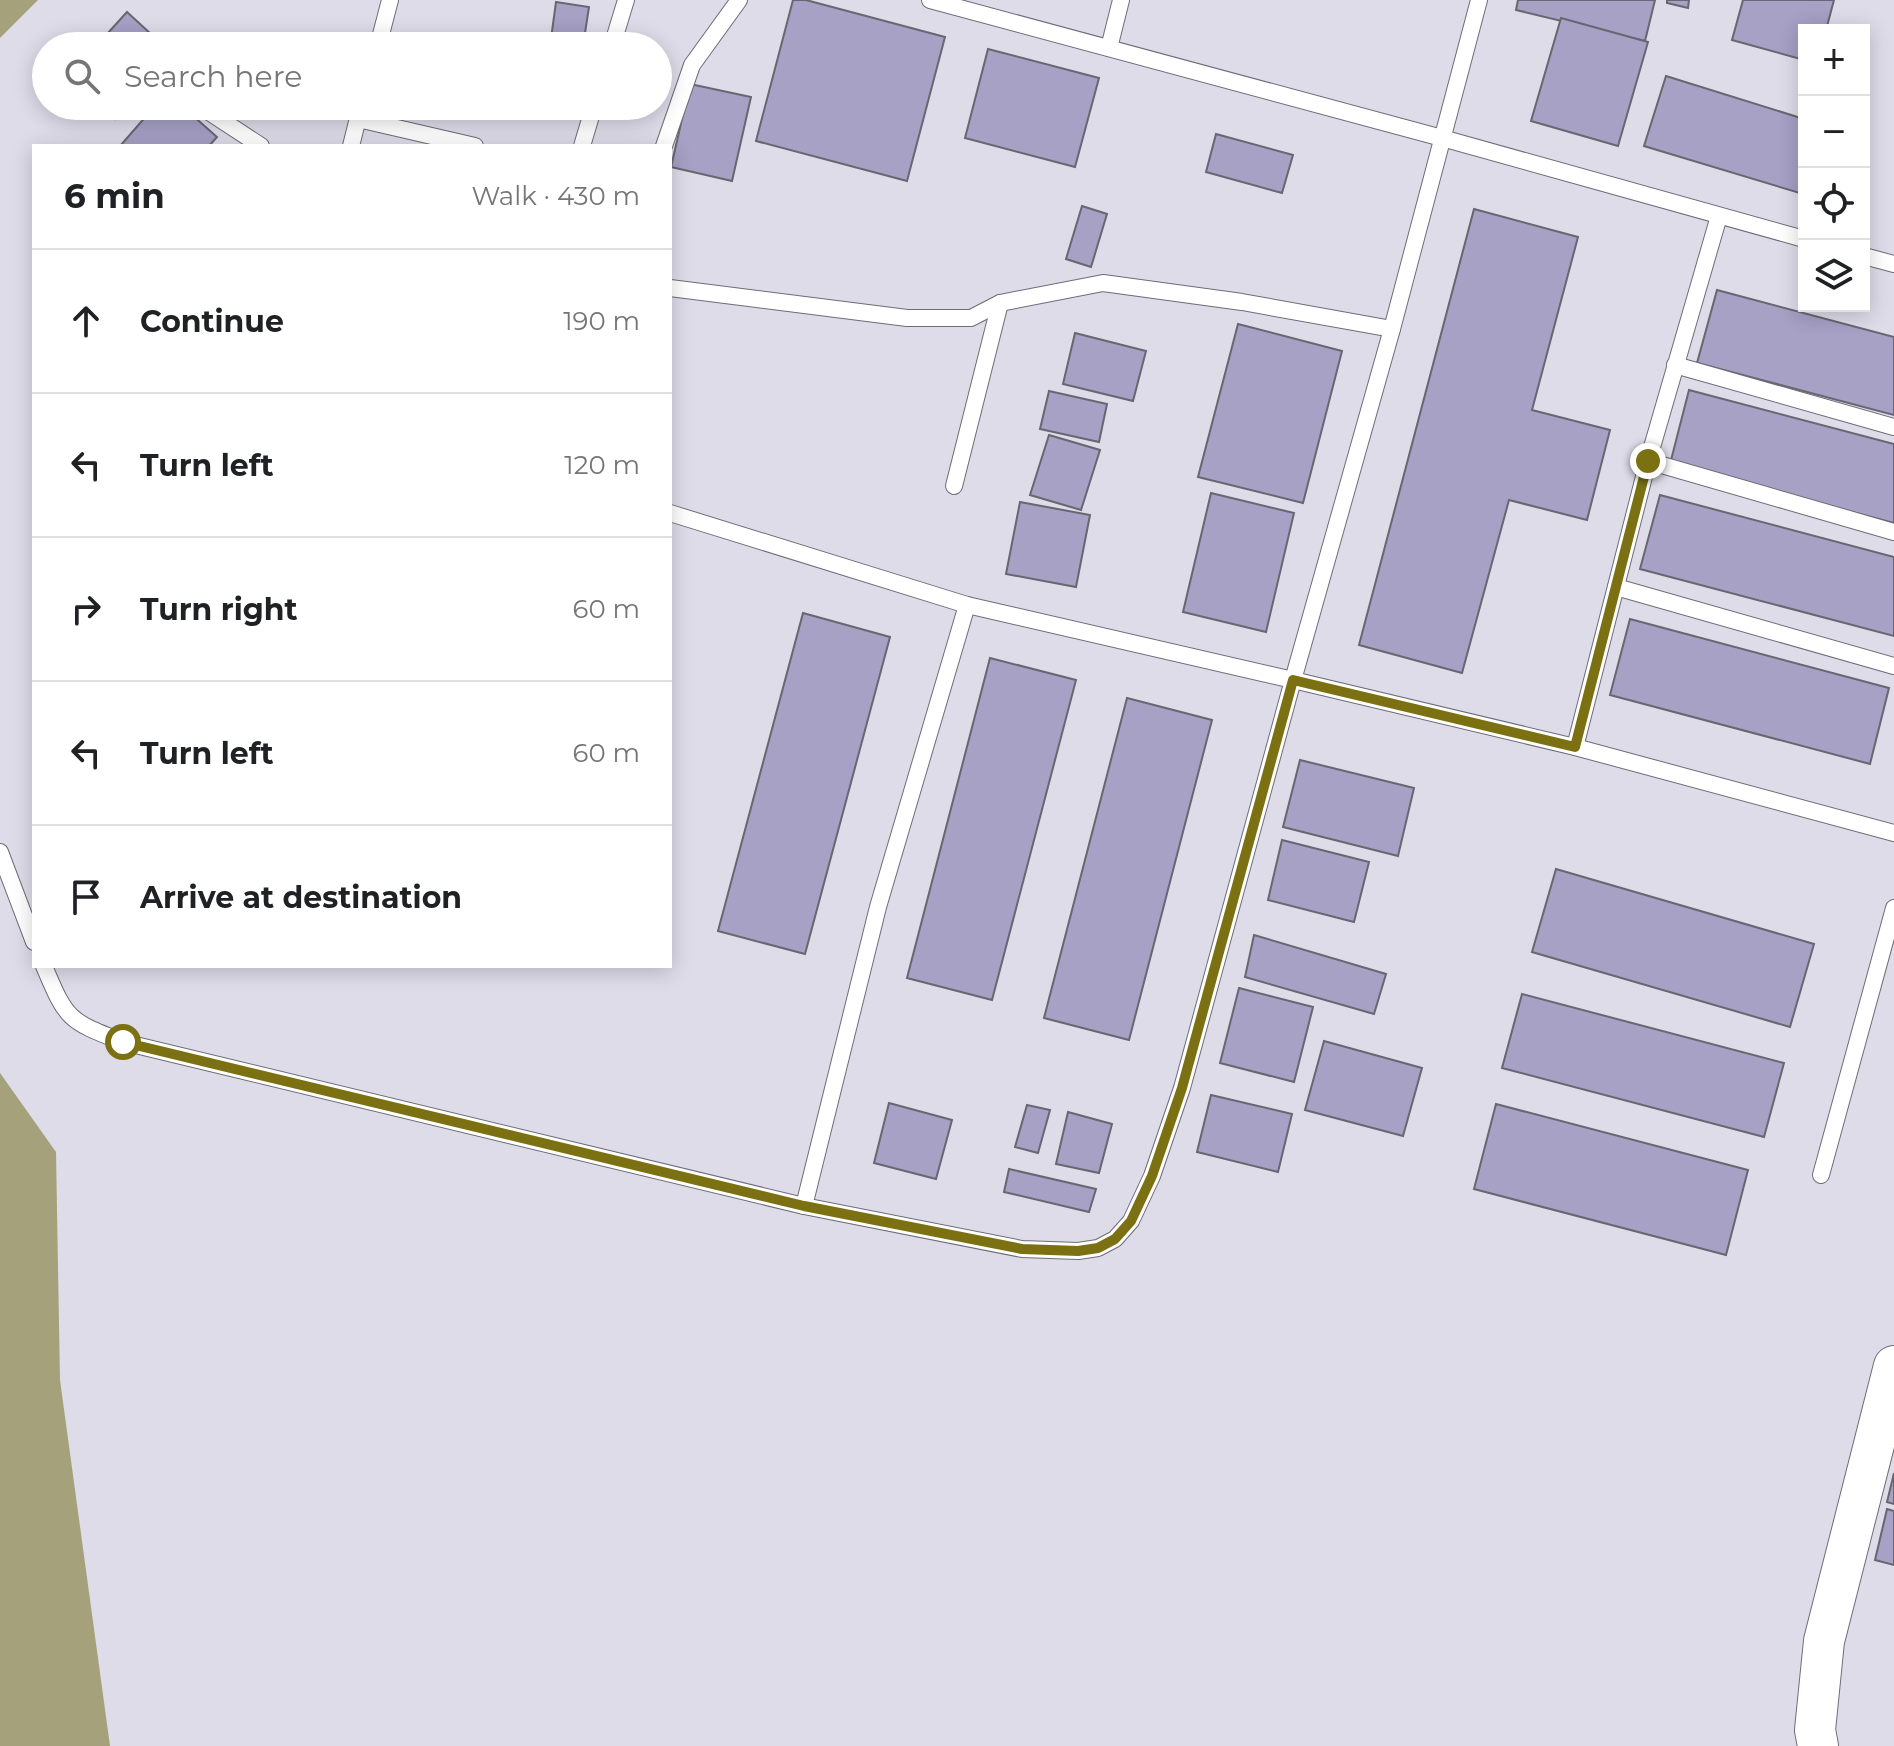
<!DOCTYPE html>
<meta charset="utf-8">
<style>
:root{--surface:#fff;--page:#f6f6f6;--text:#202124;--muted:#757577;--line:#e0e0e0}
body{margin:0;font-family:Montserrat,sans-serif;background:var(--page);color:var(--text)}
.controls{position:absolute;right:24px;top:24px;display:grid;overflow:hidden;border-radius:0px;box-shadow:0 4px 20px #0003}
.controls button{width:72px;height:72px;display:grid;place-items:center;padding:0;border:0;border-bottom:2px solid var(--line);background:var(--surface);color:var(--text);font:40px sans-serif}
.stop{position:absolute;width:24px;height:24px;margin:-18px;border:6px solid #7c7112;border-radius:50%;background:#fff}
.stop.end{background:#7c7112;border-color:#fff;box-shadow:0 2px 8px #0008}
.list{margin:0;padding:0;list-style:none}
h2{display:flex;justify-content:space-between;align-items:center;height:104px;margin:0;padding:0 32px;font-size:34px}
h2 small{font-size:26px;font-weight:400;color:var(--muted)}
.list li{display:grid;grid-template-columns:52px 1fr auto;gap:24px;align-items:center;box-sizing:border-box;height:144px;padding:0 32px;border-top:2px solid var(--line)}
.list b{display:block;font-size:30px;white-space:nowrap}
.list em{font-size:26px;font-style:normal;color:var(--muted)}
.icon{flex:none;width:44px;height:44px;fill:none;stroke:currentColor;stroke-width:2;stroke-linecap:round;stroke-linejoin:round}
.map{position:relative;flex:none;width:1894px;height:1746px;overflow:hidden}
.search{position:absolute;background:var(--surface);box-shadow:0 4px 20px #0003;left:32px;top:32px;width:640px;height:88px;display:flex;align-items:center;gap:20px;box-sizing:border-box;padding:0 28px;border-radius:44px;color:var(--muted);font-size:30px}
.panel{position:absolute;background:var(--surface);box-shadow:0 4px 20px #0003;left:32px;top:144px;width:640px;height:824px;border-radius:0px}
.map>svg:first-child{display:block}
.water{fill:#a5a17b}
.building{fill:#a6a1c5;stroke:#686671;stroke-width:2}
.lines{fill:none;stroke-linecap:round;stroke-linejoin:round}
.service-casing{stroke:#6e6c77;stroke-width:18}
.tertiary-casing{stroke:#6e6c77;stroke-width:42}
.service{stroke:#fff;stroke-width:16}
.tertiary{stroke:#fff;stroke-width:40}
.route{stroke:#7c7112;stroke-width:10}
</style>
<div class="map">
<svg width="1894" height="1746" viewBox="0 0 1894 1746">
<rect width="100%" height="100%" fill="#dedce9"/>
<!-- water -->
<g class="water">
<path d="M0,0H38L0,38Z"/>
<path d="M0,1073L56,1152L60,1380L110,1746H0Z"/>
</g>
<!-- building -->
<g class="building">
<path d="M793,0H806L945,37L907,181L756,141Z"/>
<path d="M1518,0H1655L1645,41L1516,10Z"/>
<path d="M1667,0H1689L1688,8L1667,3Z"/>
<path d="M1743,0H1834L1826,30H1804V60L1732,40Z"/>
<path d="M556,2L589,7L583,46H550Z"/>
<path d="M127,12L164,46H96Z"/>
<path d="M1561,18L1648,42L1618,146L1531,121Z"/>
<path d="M988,49L1099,78L1075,167L965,138Z"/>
<path d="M1666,76L1804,119L1803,194L1644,146Z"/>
<path d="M690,84L751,97L732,181L671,167Z"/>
<path d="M101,106H127L115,119Z"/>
<path d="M155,106H182L217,137L209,146H120Z"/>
<path d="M467,106H523L522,115L467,110Z"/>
<path d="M1216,134L1293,155L1282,193L1206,172Z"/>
<path d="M1082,206L1107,214L1091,267L1066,259Z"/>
<path d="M1474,209L1578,237L1532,410L1610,430L1587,520L1509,500L1462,673L1359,645Z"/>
<path d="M1717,290L1894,337V415L1697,363Z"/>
<path d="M1238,324L1342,351L1303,503L1198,477Z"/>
<path d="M1075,333L1146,351L1133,401L1063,384Z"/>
<path d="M1689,390L1894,444V523L1670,464Z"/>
<path d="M1049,391L1107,404L1099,442L1040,429Z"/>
<path d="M1049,435L1100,450L1081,510L1030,495Z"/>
<path d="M1211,493L1294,513L1266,632L1183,612Z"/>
<path d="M1660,495L1894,557V636L1640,569Z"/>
<path d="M1020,502L1090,515L1076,587L1006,574Z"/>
<path d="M803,613L890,637L805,954L718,931Z"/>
<path d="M1630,619L1889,688L1870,764L1610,695Z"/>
<path d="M990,658L1076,680L992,1000L907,978Z"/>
<path d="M1127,698L1212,720L1129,1040L1044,1018Z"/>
<path d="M1300,760L1414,788L1398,856L1283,827Z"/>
<path d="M1282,840L1369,862L1354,922L1268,900Z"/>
<path d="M1556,869L1814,944L1790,1027L1532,952Z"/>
<path d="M1254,935L1386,974L1374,1014L1245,977Z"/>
<path d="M1239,988L1313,1007L1294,1082L1220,1063Z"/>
<path d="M1522,994L1784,1063L1764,1137L1502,1068Z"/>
<path d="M1324,1041L1422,1068L1403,1136L1305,1110Z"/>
<path d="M1211,1095L1292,1114L1278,1172L1197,1152Z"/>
<path d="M889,1103L952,1120L936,1179L874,1163Z"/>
<path d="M1496,1104L1748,1170L1726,1255L1474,1189Z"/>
<path d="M1027,1105L1050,1110L1038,1153L1015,1147Z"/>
<path d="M1068,1112L1112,1124L1099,1173L1056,1164Z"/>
<path d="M1009,1169L1096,1189L1089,1212L1004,1192Z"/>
<path d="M1894,1473V1504L1887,1502Z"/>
<path d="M1887,1509L1894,1511V1565L1875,1560Z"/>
</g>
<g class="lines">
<defs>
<g id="service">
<path d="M930,0L1442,138L1804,239"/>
<path d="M1479,0L1392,329L1293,680L1575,747L1894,833"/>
<path d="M378,46L390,0"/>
<path d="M612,46L626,0"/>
<path d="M1109,48L1121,0"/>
<path d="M200,106L261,146"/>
<path d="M358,119L475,146"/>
<path d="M351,146L361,106"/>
<path d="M582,146L594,106"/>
<path d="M664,146L692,65L739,0"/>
<path d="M1864,256L1894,264"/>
<path d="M670,288L907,318H971L1000,303L1103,283L1242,302L1392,329"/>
<path d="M1675,365L1894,427"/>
<path d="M1648,461L1894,532"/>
<path d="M954,486L1000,303"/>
<path d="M1616,587L1894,666"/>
<path d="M1575,747L1648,461L1719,216"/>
<path d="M0,852L34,942"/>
<path d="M44,966C67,1021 69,1021 123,1042L804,1206L1022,1249L1078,1251L1098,1248L1115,1239L1131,1221L1152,1176L1182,1088L1293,680L967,605L670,513"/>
<path d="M1821,1175L1894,908"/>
<path d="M804,1206L878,907L967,605"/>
</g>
<path id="tertiary" d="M1818,1746L1815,1730L1824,1641L1894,1366"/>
</defs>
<!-- service casing -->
<use href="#service" class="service-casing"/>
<!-- tertiary casing -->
<use href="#tertiary" class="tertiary-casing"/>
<!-- service -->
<use href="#service" class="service"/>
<!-- tertiary -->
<use href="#tertiary" class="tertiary"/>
</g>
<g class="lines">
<!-- route -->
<path class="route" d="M123,1042L804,1206L1022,1249L1078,1251L1098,1248L1115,1239L1131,1221L1152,1176L1182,1088L1293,680L1575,747L1648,461"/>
</g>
</svg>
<div class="controls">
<button>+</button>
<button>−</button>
<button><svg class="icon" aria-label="locate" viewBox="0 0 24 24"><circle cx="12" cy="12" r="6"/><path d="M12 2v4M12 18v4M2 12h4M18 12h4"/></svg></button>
<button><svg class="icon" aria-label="layers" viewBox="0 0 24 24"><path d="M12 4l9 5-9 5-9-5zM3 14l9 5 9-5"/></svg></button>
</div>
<div class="stop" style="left:123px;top:1042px"></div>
<div class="stop end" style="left:1648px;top:461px"></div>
<div class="search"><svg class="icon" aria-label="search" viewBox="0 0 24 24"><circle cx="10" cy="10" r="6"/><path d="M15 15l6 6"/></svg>Search here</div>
<section class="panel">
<h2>6 min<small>Walk · 430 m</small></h2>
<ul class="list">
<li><svg class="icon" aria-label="ahead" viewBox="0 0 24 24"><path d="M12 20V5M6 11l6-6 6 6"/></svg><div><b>Continue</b></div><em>190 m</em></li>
<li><svg class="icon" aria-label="left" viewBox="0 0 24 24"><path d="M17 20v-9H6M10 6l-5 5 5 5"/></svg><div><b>Turn left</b></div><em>120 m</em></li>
<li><svg class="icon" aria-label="right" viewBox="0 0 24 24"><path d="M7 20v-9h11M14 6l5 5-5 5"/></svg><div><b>Turn right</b></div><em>60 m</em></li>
<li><svg class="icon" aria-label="left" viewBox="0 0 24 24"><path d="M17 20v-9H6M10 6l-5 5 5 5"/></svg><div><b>Turn left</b></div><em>60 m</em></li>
<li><svg class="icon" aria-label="arrive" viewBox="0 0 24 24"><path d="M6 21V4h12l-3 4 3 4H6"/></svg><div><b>Arrive at destination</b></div></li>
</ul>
</section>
</div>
